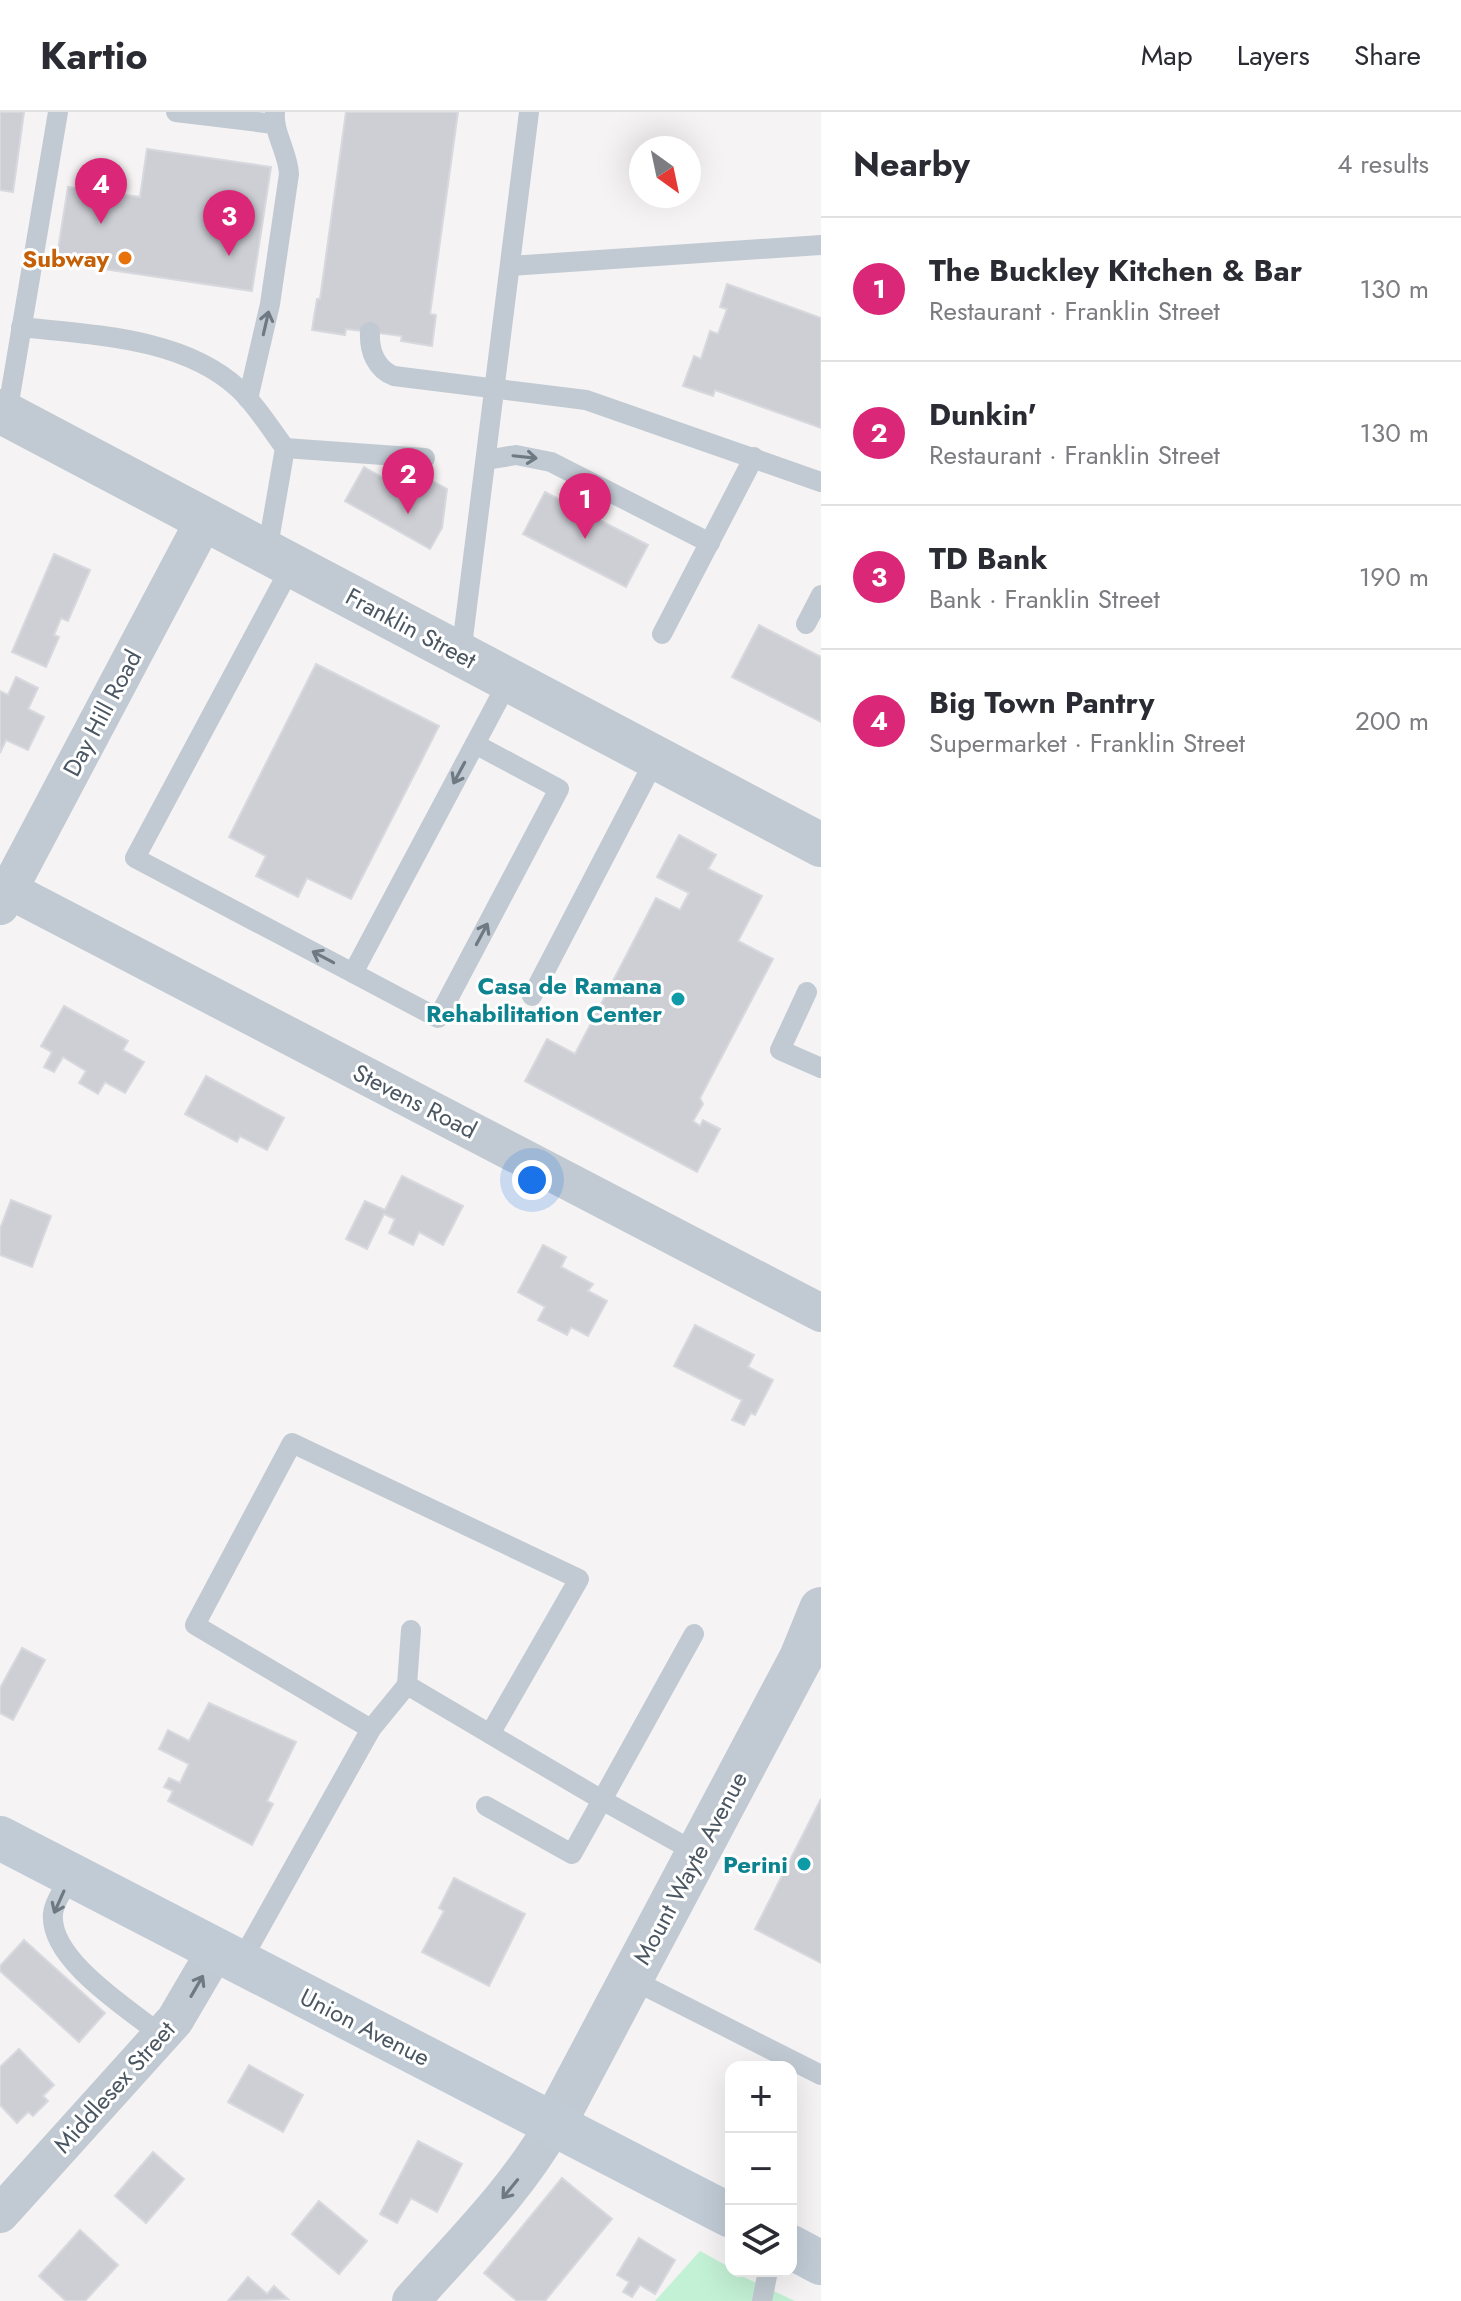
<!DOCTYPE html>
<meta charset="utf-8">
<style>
:root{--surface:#fff;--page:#f2f2f3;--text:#2b2b33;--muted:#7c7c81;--line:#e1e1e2;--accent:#db2777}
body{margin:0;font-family:Jost,sans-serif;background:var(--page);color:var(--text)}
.controls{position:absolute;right:24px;bottom:24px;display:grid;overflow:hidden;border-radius:16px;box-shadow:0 8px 32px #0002}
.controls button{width:72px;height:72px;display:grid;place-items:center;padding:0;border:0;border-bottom:2px solid var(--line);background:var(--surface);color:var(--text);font:40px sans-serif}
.compass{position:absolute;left:629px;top:24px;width:72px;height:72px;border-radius:50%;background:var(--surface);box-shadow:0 8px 32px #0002;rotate:147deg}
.you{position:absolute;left:532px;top:1068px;width:28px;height:28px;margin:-20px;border:6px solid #fff;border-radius:50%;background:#1a73e8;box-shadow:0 0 0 12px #1a73e833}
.badge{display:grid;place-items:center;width:52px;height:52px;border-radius:50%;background:var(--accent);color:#fff;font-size:26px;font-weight:700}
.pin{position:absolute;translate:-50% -66px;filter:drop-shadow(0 2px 4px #0008)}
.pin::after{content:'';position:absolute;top:42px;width:28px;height:24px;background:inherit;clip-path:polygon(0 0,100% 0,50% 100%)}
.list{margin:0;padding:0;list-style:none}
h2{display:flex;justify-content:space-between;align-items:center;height:104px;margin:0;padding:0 32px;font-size:34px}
h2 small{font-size:26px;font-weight:400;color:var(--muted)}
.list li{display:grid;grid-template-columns:52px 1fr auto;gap:24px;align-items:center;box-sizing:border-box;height:144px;padding:0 32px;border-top:2px solid var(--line)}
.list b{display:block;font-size:30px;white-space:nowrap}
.list p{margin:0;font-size:26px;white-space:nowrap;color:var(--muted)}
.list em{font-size:26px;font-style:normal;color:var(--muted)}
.icon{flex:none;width:44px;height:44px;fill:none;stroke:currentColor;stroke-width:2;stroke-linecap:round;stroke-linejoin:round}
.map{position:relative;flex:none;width:821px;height:2189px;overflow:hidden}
header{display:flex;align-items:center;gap:48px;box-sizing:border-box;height:112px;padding:0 40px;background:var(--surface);border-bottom:2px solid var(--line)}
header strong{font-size:38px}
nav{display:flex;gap:44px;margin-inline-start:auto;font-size:28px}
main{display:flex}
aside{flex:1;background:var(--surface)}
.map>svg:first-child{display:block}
.green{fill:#c3f1d5}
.building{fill:#cdcfd5;stroke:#d7d9de;stroke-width:2}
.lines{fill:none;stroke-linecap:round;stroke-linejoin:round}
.service{stroke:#c1cad2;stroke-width:20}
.minor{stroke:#c1cad2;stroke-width:38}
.tertiary{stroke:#c1cad2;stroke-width:44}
.secondary{stroke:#c1cbd6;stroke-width:44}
.oneway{stroke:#6e7983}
.food-dot{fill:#e8710a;stroke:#fff;stroke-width:3}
.culture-dot{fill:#0f9aa8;stroke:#fff;stroke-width:3}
.labels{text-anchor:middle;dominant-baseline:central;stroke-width:6;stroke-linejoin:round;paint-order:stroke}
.food-label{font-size:24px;font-weight:bold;fill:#c56008;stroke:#fff;text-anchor:end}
.street-label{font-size:24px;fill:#4a5661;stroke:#fff}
.culture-label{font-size:24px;font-weight:bold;fill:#0d838f;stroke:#fff;text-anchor:end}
</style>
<header>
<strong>Kartio</strong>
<nav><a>Map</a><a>Layers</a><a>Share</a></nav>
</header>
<main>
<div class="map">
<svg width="821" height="2189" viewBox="0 0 821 2189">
<rect width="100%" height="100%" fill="#f5f3f3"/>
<!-- green -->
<path class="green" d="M700,2139L731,2156V2159L795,2189H655Z"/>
<!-- building -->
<g class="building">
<path d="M0,0H24L13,80L0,78Z"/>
<path d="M346,0H458L430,202L436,203L432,234L401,229L402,224L346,217L345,223L312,218L317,187H320Z"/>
<path d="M147,37L271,55L252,179L56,150L68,75L140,85Z"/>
<path d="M727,172L821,206V316L715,278L713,284L683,274L694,244L701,247L710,219L718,222L727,197L720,195Z"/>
<path d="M364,355L401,376L409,363L428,373L431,368L447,377L442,416L430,437L345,389Z"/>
<path d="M545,380L648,433L626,475L523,422Z"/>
<path d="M54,442L90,458L68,509L61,506L54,523L59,525L46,555L12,540Z"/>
<path d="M759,513L821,545V610L732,565Z"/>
<path d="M316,552L439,614L351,787L307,766L298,785L256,764L266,744L229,725Z"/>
<path d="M16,565L38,576L28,597L44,605L28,638L6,628L0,641V579L8,583Z"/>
<path d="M679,723L716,743L708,757L762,784L738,829L773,847L700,986L703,992L693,1009L700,1014L703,1008L720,1017L697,1060L525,969L547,927L575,942L656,786L680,798L689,781L657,765Z"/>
<path d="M64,894L128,929L123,938L144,950L125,981L105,970L98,982L79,971L86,959L63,945L54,960L44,955L52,940L41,934Z"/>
<path d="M206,964L284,1006L267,1038L240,1024L237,1030L185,1002Z"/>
<path d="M402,1064L463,1094L443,1133L419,1120L413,1133L389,1121L395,1107L384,1102L367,1137L346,1127L365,1089L385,1098Z"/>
<path d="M11,1088L51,1104L32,1155L0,1143V1117Z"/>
<path d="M543,1133L566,1145L561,1155L593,1172L588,1179L607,1189L588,1224L571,1215L567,1223L538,1208L545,1195L518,1180Z"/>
<path d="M695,1213L754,1243L748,1255L773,1268L755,1303L751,1301L744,1313L732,1308L742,1288L674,1254Z"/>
<path d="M22,1536L45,1548L13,1608L0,1601V1576Z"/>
<path d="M209,1591L296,1630L267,1689L273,1692L252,1733L168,1689L173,1679L164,1675L169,1666L180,1671L189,1652L159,1637L168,1618L189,1629Z"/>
<path d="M821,1687V1851L755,1817Z"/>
<path d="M454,1766L525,1802L489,1874L422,1840L444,1799L439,1796Z"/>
<path d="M24,1828L105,1901L79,1930L0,1859V1854Z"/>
<path d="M19,1937L54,1973L43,1984L48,1989L33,2004L28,2000L17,2011L0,1993V1955Z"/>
<path d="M249,1953L303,1983L283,2020L228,1990Z"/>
<path d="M418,2029L462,2052L437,2100L411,2086L397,2111L380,2102Z"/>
<path d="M153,2040L184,2067L146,2111L115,2084Z"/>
<path d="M562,2066L612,2107L545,2189H517L484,2161Z"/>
<path d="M319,2089L367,2129L339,2162L292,2122Z"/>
<path d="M80,2118L118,2153L85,2189H66L39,2164Z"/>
<path d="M639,2126L675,2148L655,2182L640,2173L632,2185L623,2180L629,2170L617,2163Z"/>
<path d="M248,2165L267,2182L274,2174L288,2187L228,2189Z"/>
</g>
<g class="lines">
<!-- service -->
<g class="service">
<path d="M176,0L274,12"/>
<path d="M510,154L821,133"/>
<path d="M21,215C92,223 183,225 239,277C257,294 270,316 285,336L267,440"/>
<path d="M370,220C369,239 376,257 394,264L586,288L821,370"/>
<path d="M248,287L270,192L289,62C288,40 273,21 275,0"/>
<path d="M7,302L58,0"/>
<path d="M285,336L425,346"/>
<path d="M486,348L516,343L551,350L710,431"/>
<path d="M292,453L135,746L353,861L509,568"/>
<path d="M806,512L821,483"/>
<path d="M662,522L754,345"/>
<path d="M461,542L529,0"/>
<path d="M353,861L438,906L559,677L475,632"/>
<path d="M807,880L780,938L821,956"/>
<path d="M532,884L656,646"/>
<path d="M694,1522L602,1688L697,1741"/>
<path d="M407,1573L411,1518"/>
<path d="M371,1617L407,1573L490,1622"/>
<path d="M72,1763C66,1774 54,1789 53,1802C49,1848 129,1897 161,1923"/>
<path d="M240,1851L371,1617L195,1513L292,1331L579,1467L490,1622L602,1688L572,1742L486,1694"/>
<path d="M631,1867L821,1963"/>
<path d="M762,2189L768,2159"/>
</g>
<!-- minor -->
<g class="minor">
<path d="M9,778L821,1201"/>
<path d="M0,794L205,407"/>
<path d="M0,2102L175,1908L216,1838"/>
<path d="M411,2189C461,2132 516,2079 554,2012"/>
</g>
<!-- tertiary -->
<g class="tertiary">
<path d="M0,299L821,733"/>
<path d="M554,2012L801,1546L821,1497"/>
</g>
<!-- secondary -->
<g class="secondary">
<path d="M0,1726L731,2104"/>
<path d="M791,2135L821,2151"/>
</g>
</g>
<!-- one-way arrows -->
<defs><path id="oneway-shaft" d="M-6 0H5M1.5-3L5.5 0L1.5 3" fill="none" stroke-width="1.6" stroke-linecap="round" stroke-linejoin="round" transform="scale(2)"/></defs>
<g class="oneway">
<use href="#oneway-shaft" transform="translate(266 211) rotate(-77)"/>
<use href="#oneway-shaft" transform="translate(525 345) rotate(6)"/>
<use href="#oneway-shaft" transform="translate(459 661) rotate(118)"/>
<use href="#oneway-shaft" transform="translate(482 822) rotate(-62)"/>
<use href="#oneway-shaft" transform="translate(323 845) rotate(-152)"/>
<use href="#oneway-shaft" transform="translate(59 1790) rotate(114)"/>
<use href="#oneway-shaft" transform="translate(197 1874) rotate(-60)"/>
<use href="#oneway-shaft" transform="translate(510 2077) rotate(129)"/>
</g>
<!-- markers -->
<circle class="food-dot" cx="125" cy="146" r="8"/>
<g class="culture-dot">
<circle cx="678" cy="887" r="8"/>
<circle cx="804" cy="1752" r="8"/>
</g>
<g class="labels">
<!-- food labels -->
<g class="food-label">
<text x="109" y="146">Subway</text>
</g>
<!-- street labels -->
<g class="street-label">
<text transform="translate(411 516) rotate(28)">Franklin Street</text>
<text transform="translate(102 601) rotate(-62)">Day Hill Road</text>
<text transform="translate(415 989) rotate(27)">Stevens Road</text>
<text transform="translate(690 1756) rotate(-62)">Mount Wayte Avenue</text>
<text transform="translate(365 1915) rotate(27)">Union Avenue</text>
<text transform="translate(114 1975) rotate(-48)">Middlesex Street</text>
</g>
<!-- culture labels -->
<g class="culture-label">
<text x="662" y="873">Casa de Ramana<tspan x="662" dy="28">Rehabilitation Center</tspan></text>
<text x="788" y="1752">Perini</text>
</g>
</g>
</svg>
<div class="controls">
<button>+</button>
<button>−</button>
<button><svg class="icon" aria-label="layers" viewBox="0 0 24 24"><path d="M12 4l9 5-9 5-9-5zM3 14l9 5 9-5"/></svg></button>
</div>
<svg class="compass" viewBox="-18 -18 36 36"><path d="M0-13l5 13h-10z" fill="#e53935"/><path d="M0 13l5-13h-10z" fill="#7c7c81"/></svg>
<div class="you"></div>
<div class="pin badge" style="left:585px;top:427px">1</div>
<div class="pin badge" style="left:408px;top:402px">2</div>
<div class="pin badge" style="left:229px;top:144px">3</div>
<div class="pin badge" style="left:101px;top:112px">4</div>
</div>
<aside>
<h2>Nearby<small>4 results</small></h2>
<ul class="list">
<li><span class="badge">1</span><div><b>The Buckley Kitchen &amp; Bar</b><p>Restaurant · Franklin Street</p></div><em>130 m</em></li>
<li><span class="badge">2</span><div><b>Dunkin'</b><p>Restaurant · Franklin Street</p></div><em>130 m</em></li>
<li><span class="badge">3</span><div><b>TD Bank</b><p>Bank · Franklin Street</p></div><em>190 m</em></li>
<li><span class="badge">4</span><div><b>Big Town Pantry</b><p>Supermarket · Franklin Street</p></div><em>200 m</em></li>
</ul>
</aside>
</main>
